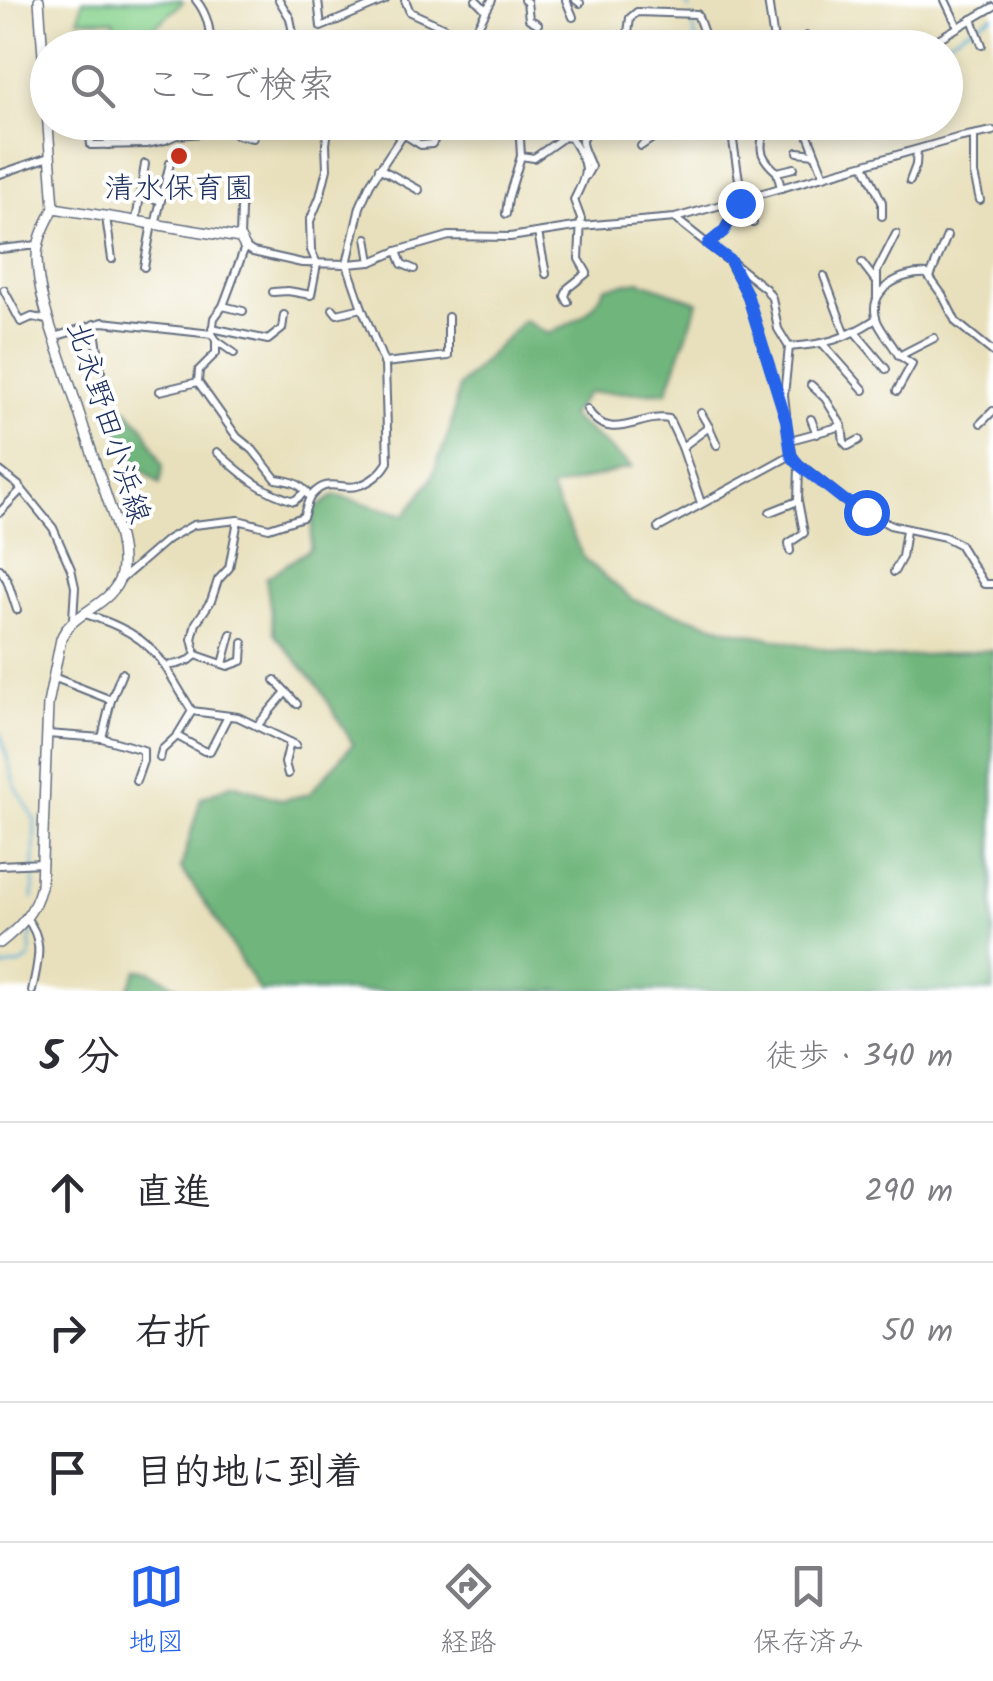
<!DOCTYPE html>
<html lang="ja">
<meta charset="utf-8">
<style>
:root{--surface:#fff;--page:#f7f7f7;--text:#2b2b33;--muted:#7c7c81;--line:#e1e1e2;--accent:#2563eb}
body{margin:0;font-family:Kalam,"Klee One",sans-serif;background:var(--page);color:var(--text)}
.stop{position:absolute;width:30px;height:30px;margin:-22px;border:8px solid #2563eb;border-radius:50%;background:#fff}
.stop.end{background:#2563eb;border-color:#fff;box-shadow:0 2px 10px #0008}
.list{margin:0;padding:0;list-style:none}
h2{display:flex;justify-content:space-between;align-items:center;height:130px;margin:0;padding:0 40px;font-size:42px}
h2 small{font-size:32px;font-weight:400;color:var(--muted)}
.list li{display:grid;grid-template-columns:65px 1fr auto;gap:30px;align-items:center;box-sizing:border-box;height:140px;padding:0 40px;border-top:2px solid var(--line)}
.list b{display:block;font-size:38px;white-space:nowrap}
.list em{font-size:32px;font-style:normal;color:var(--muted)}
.icon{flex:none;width:55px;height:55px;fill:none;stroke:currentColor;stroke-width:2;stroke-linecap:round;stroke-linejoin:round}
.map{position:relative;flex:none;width:993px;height:991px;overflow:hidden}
.search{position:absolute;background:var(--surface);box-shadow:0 5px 15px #0003;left:30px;right:30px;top:30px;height:110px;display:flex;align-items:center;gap:25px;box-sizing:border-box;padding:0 35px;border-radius:55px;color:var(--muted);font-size:38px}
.sheet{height:550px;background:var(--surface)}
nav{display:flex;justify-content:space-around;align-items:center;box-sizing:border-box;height:140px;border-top:2px solid var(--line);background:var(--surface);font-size:28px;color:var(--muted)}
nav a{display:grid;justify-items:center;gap:5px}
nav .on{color:var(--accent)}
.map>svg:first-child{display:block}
.green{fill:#8bd491;stroke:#538278;stroke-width:2.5}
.forest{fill:#70b67b;stroke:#46726c;stroke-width:2.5}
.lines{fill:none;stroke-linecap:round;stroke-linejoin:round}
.stream{stroke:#5aaed6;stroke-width:2.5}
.street-casing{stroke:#636d7f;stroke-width:10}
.secondary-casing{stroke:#636d7f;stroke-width:12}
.street{stroke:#fff;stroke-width:6}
.secondary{stroke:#fff;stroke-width:9}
.route{stroke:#2563eb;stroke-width:12}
.poi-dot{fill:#c8321e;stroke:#fff;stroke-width:4}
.labels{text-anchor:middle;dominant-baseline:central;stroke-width:8;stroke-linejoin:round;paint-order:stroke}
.poi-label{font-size:30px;fill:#1b2f5e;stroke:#fff}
.street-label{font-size:30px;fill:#1b2f5e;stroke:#fff}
</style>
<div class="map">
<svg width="993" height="991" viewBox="0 0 993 991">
<rect width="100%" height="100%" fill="#fff"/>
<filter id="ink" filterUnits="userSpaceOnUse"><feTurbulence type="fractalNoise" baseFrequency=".01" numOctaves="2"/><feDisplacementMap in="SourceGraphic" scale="20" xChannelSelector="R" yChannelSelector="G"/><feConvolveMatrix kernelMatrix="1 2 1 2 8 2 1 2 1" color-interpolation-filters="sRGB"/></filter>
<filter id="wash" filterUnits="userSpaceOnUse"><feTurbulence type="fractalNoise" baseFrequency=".0048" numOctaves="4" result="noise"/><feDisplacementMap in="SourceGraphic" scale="40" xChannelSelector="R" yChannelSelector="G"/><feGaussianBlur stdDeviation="2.25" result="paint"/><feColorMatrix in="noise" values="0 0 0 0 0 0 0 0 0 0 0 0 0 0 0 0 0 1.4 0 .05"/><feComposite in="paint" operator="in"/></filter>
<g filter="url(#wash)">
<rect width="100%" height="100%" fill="#e8e0bc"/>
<!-- green -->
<path class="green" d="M83,0H180L183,2L151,30L154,47L116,48L114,20L79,19Z"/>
<!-- forest -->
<g class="forest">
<path d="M639,281L698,302L667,392L587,393L570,416L632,467L550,489L585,560L633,600L727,629L872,659L993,650V991H259L214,916L181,868L201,798L233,784L282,800L309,794L353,744L320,688L274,634L266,578L310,549L314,510L335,495L405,515L430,482L450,430L459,386L524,320L548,334C575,321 592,316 605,287Z"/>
<path d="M108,409H126L144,427L163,466L160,484C135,466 118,438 108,409Z"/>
<path d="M137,970L150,971L185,991H127Z"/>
</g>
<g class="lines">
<!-- stream -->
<g class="stream">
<path d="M686,0L689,9"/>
<path d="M691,17L696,40L709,48"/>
<path d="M935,48L993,15"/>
<path d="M0,731L15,786L35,820L33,898"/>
<path d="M0,968L22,964L30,958L31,932"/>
</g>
</g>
</g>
<g filter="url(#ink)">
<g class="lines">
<defs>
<g id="street">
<path d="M196,0C208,15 210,29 211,48"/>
<path d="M279,0L290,18L296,48"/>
<path d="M318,0L321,27L385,0"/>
<path d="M405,0L410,12L460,35L470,42"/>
<path d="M476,0L486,10"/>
<path d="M524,0L527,2L529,19L538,24"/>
<path d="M566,0L573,17"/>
<path d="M576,0L580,3"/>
<path d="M768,0L775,48"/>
<path d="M945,0L958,27"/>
<path d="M972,19L982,45"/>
<path d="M806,36L809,48"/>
<path d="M559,44L574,48"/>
<path d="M466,48L492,0"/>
<path d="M588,48L589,42L622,48"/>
<path d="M626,48L630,18L637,12L697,14L705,36L714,43L756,48"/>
<path d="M885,48L889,45L926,46L993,7"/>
<path d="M89,122L91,145L146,144L144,122"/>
<path d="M107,122L108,145"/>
<path d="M125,122L127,144"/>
<path d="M235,122V134L253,138V122"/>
<path d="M345,122H352"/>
<path d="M447,122L450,126"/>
<path d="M730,122L742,199"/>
<path d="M803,122L824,176"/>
<path d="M765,132C757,150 763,160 777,172"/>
<path d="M403,134L421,145L432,144L435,139"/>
<path d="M974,135V174L980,200"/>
<path d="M165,140L177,135L217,132L216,122"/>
<path d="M146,144L165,140L163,122"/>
<path d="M641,146L676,122"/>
<path d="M798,152L814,154"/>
<path d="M521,156L534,158L564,137L571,138C589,168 589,169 574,200L581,219L579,259L587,273L568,288L565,296L568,302"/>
<path d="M864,165L882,202V216"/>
<path d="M379,168L419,190"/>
<path d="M0,174L49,157"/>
<path d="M586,176L591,167C589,160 581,147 582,140C584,133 590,132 592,122"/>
<path d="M143,179L156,182"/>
<path d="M910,181L916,165L917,150"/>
<path d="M781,188L777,172L794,168"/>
<path d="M140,196L160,200"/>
<path d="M739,201L753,223"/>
<path d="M506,214L508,199L521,156L519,122"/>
<path d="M106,217L112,259"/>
<path d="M676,219L729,261L747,295L786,420L793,459L844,500L890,525L945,537L959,544L984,584H993"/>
<path d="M136,221L145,164"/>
<path d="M155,225L170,163"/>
<path d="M538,233L546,274"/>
<path d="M240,238L242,180"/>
<path d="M367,238L371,262"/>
<path d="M708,244L724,231L740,203"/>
<path d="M0,249L38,245"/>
<path d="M397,251L402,264L414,269"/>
<path d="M733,263L766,289L772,298L778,329L789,347L784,395L786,413"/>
<path d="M862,263L875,280"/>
<path d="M144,267L152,224"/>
<path d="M824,276L846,335"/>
<path d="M930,277L947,236"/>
<path d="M4,290L21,322L32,317L47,320"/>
<path d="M273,292L288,291L311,295L317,264L311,250L310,221L320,197L327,169L326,144L329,122"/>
<path d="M877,298V271L896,234"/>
<path d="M223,306L243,311"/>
<path d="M333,309L337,314L362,308"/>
<path d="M94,324L101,371"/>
<path d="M212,328L268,340L282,329L284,315"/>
<path d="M855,332L886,369"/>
<path d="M212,334L216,340V353L199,370L198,382L237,437L253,450L276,479C291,481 302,483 309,497"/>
<path d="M54,337L103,322L212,334L214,318L223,306L245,247L253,252L302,263L347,264L371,262L397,251L449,236L510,237L581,226L675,218L957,138L993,131"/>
<path d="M934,338L899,356C893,344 882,333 877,321C866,290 901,272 927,274L943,296L956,322L993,352"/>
<path d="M217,341L234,353"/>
<path d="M823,344L864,390"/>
<path d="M789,347C827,344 843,340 876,319"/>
<path d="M384,363L448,356V317"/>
<path d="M160,391L198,382"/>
<path d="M897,391L912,364L900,356"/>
<path d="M587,409C610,446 640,413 669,419L682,447L701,503"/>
<path d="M701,413L709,427"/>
<path d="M811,419L817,434"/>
<path d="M981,423L993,411"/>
<path d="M842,426L844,442L848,446L859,440"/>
<path d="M790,440L842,426L825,398L811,385"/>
<path d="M682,447L709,427L717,445"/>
<path d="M217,452C243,475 260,491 294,501L306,491"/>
<path d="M0,471L18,485L53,528L71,569L75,587L73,619"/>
<path d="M0,512L21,490"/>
<path d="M770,512L798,501"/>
<path d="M658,528L791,455"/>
<path d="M790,551L789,543L804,533L798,501L799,467"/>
<path d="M0,569L7,580L17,610"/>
<path d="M894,572L902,557L906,530"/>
<path d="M118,582L168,539L193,525L238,520L269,528L303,517C306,510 307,500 312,495C328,477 340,490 357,486C370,483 382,473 388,462L385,365L362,308L347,264L360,207L370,184L411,122"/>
<path d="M85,614C117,624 146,637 165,666L178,664L190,660L196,655L192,639L196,623L211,601L218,580L229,568L238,520"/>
<path d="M196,655L228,666L242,661L243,643"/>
<path d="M223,664L231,634"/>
<path d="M165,666L192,711L238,717L296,745"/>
<path d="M53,677L111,700L122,673"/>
<path d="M286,692L297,704"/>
<path d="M192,711L177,736L204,751H210L228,716"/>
<path d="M257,726L286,692L275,680"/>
<path d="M47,734L102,738L111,700"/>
<path d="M102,738L143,750V761L136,781"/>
<path d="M160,758L162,750L177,736"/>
<path d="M288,774L285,763L290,742"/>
<path d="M0,865L43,863"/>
<path d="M26,918C46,941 37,964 32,991"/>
</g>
<g id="secondary">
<path d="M54,208L240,238L245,247"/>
<path d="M0,943C20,927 35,912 41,886L48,704L61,639C71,611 114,606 121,574C126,547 113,517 105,492C92,454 80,415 67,376C55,338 38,299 37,258C37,239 46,224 54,208L39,0"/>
</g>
</defs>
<!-- street casing -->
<use href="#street" class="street-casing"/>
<!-- secondary casing -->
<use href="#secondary" class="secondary-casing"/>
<!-- street -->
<use href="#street" class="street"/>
<!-- secondary -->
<use href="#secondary" class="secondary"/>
</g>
</g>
<g class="lines" filter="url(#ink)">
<!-- route -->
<path class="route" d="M740,203L724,231L708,244L730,260L747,294L786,420L791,455L799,465L844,500L866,512"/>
</g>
<!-- markers -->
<circle class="poi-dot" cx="179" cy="156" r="10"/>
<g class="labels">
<!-- poi labels -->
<g class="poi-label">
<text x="179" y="190">清水保育園</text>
</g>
<!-- street labels -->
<g class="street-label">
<text transform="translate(107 423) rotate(72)">北永野田小浜線</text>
</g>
</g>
</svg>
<div class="stop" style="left:866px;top:512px"></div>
<div class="stop end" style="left:740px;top:203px"></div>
<div class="search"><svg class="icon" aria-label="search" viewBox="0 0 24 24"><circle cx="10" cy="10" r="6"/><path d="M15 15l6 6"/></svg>ここで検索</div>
</div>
<section class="sheet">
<h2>5 分<small>徒歩 · 340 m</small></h2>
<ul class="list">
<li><svg class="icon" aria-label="ahead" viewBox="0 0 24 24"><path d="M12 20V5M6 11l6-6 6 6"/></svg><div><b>直進</b></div><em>290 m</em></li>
<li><svg class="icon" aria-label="right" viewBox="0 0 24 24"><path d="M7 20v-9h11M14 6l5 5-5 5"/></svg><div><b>右折</b></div><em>50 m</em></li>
<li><svg class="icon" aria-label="arrive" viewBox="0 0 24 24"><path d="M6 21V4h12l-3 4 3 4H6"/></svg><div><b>目的地に到着</b></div></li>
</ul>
</section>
<nav>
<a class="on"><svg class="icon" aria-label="map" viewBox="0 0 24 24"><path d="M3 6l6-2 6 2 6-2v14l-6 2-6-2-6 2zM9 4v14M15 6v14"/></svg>地図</a>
<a><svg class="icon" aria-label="directions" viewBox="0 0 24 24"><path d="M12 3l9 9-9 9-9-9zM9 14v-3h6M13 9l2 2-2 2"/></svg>経路</a>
<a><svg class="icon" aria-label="saved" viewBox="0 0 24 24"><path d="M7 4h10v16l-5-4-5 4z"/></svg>保存済み</a>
</nav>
